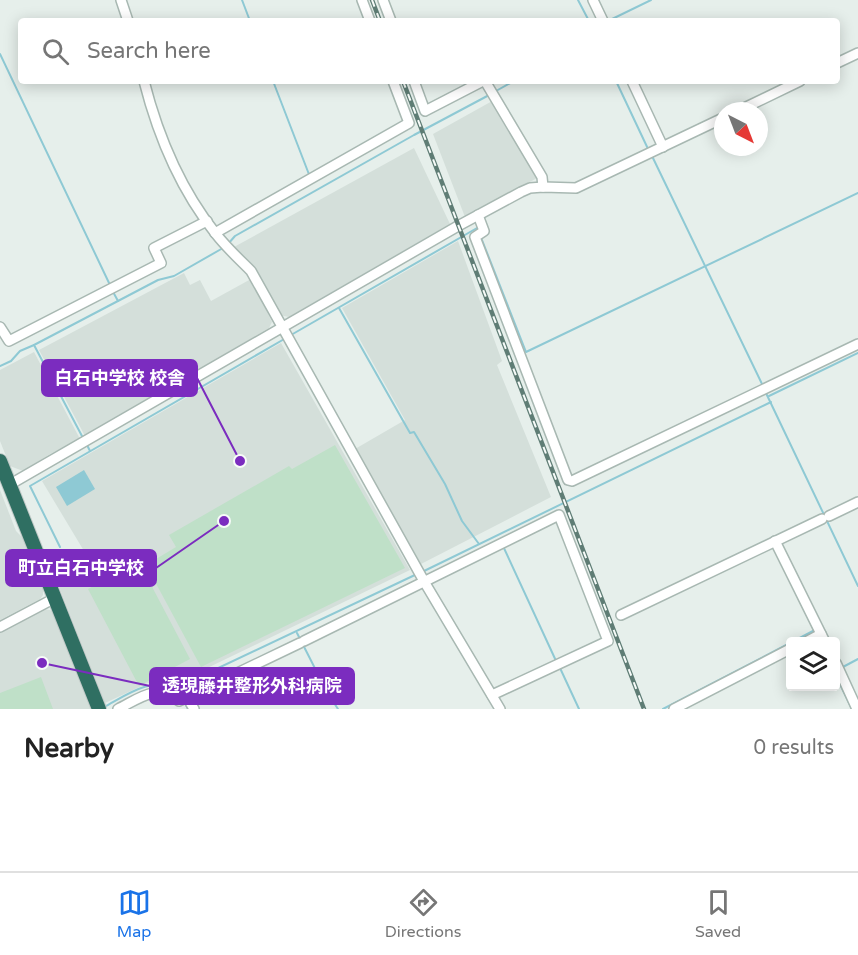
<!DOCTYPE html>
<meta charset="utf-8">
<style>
:root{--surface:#fff;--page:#f2f2f2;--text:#222;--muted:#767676;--line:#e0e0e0;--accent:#1a73e8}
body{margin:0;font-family:"Varela Round","Noto Sans JP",sans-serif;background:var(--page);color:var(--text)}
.controls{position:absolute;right:18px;bottom:18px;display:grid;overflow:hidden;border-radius:6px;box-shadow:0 3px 15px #0003}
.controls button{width:54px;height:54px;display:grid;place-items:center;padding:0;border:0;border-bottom:2px solid var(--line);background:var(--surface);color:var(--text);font:30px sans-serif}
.compass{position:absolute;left:714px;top:102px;width:54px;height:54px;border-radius:50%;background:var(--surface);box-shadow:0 3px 15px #0003;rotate:138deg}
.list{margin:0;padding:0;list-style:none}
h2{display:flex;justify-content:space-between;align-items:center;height:78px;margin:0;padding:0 24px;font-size:26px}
h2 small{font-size:20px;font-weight:400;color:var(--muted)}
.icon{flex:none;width:33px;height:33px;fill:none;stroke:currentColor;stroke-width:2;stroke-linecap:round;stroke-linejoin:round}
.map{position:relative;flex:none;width:858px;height:709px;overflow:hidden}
.search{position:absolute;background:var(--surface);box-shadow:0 3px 15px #0003;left:18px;right:18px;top:18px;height:66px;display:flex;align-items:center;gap:15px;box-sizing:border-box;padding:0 21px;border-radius:6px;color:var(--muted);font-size:22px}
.sheet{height:162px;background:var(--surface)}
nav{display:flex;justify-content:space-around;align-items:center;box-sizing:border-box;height:84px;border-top:2px solid var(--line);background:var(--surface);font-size:16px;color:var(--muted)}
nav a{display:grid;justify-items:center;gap:3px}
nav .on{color:var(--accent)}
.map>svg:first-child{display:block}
.built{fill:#d4dfda}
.green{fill:#bfe0c8}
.water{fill:#8ec9d4}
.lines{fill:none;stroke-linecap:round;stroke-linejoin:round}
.stream{stroke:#8ec9d4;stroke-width:2}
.minor-casing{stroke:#a8b8b2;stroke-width:12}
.highway-casing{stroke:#c2cac8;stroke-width:16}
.minor{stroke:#fff;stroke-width:9}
.highway{stroke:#2f6f62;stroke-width:14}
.rail-casing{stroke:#5f7d75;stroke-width:4.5}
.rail{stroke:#f7fbf9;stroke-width:2;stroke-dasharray:7;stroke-linecap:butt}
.leader{fill:none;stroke:#7b2cbf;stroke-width:2}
.callout-dot{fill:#7b2cbf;stroke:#f7fbf9;stroke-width:2}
.callout{fill:#7b2cbf;stroke:#7b2cbf;stroke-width:2}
.callout-label{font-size:18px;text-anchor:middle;font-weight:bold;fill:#fff}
</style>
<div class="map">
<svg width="858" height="709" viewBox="0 0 858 709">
<rect width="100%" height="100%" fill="#e6efeb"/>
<!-- built -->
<g class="built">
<path d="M494,100L539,177L465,217L433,134Z"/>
<path d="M414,148L450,224L289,317L279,315L254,269L234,247Z"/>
<path d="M458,241L502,361L497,365L551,497L421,564L355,449L405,420L342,308Z"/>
<path d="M184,273L190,285L200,280L211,301L251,279L272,322L269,328L85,436L39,350Z"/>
<path d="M281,343L410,570L172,685L148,683L105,703L56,579L90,561L42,481Z"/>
<path d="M34,352L80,439L50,454L23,471L10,466L0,441V370Z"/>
<path d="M0,490L16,531L26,541L43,585V595L40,599L0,620Z"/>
<path d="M43,609L50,610L56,615L94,709H0V632Z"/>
</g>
<!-- green -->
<g class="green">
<path d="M335,445L405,568L201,667L146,565L176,547L169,535L289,466L292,469Z"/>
<path d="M139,562L190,659L139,686L88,589Z"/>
<path d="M41,677L53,709H0V693Z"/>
</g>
<!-- water -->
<path class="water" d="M84,470L95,489L67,506L56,487Z"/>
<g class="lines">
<!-- stream -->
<g class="stream">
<path d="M242,0L250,21"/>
<path d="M578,0L589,21"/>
<path d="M608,21L651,0"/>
<path d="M0,54L110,285"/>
<path d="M273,81L310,177"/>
<path d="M616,81L649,151"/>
<path d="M496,91L514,81"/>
<path d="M652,156L763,386"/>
<path d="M482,240L526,352L858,193"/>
<path d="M228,244L235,236L414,135L491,94"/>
<path d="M112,290L118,301"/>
<path d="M339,308L410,433L414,432L445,484L462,521L479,544"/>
<path d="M291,335L477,228"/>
<path d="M0,366L11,361L20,351L34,345"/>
<path d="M765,391L858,586"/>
<path d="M769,396L858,353"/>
<path d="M83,438L34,345L158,280L174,276L223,248"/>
<path d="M86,443L90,451"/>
<path d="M503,546L557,663"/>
<path d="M60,547L30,486L286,338"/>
<path d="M422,572L771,402"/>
<path d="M297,633L327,692L338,709"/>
<path d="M792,642L813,631L815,634"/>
<path d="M560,668L579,709"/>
<path d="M841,668L858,659"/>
<path d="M836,676L852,709"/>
<path d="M184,701L188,709"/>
<path d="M104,707C125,696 152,676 176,688L417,574"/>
<path d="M663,709L790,643"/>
</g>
<defs>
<g id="minor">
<path d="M121,0L128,21"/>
<path d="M362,0L370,21"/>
<path d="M383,0L391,21"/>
<path d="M593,0L603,21"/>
<path d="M837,63L858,53"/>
<path d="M144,81C158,136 180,189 216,234C226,247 239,259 251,271L425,583L500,709"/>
<path d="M414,81L425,111L483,81"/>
<path d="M485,81L542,177L543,187"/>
<path d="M632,81L663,147"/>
<path d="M738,111L800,81"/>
<path d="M478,215L484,231L475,237L568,480L572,481L858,344"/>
<path d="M215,233L409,123L393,81"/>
<path d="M0,327L9,341L161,263L154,248L207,221"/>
<path d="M9,485L458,226L521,192L530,188L543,187L576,188L723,118"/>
<path d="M829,516L858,502"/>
<path d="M775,541L825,642"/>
<path d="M621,615L822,519"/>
<path d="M0,627L55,598"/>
<path d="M304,641L559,515L608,641L492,695"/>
<path d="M806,642L821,634"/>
<path d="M836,663L857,709"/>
<path d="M187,697L194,709"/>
<path d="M118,709C140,698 157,683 179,701L300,643"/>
<path d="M674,709L790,649"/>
</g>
<path id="highway" d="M0,461L99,709"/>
</defs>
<!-- minor casing -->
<use href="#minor" class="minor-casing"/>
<!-- highway casing -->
<use href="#highway" class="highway-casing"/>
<!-- minor -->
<use href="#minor" class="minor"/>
<!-- highway -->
<use href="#highway" class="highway"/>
<defs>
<g id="rail">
<path d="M372,0L380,21"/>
<path d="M403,81L644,709"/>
</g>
</defs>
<!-- rail casing -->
<use href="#rail" class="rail-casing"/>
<!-- rail -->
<use href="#rail" class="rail"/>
</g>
<!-- callouts -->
<path class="leader" d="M240 461L197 378M224 521L156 568M42 663L150 686"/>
<g class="callout-dot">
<circle cx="240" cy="461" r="6"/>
<circle cx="224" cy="521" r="6"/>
<circle cx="42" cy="663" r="6"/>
</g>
<g class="callout">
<rect x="42" y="360" width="155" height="36" rx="6"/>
<rect x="6" y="550" width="150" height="36" rx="6"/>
<rect x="150" y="668" width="204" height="36" rx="6"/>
</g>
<g class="callout-label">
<text x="120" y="384">白石中学校 校舎</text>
<text x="81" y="574">町立白石中学校</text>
<text x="252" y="692">透現藤井整形外科病院</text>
</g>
</svg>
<div class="controls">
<button><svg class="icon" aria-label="layers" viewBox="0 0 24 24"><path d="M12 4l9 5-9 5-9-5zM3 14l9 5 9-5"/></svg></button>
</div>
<svg class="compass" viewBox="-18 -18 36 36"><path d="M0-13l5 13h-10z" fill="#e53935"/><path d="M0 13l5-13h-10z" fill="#767676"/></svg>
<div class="search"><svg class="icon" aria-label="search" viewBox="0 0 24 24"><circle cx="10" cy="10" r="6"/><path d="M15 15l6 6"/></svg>Search here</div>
</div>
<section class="sheet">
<h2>Nearby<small>0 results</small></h2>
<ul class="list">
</ul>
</section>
<nav>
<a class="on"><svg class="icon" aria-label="map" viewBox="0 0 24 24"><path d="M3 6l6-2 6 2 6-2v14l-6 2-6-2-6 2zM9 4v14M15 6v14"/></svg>Map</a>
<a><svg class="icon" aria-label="directions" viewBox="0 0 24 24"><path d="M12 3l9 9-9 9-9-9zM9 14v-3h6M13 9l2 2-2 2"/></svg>Directions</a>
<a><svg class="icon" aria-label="saved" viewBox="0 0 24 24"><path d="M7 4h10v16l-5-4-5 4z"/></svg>Saved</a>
</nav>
